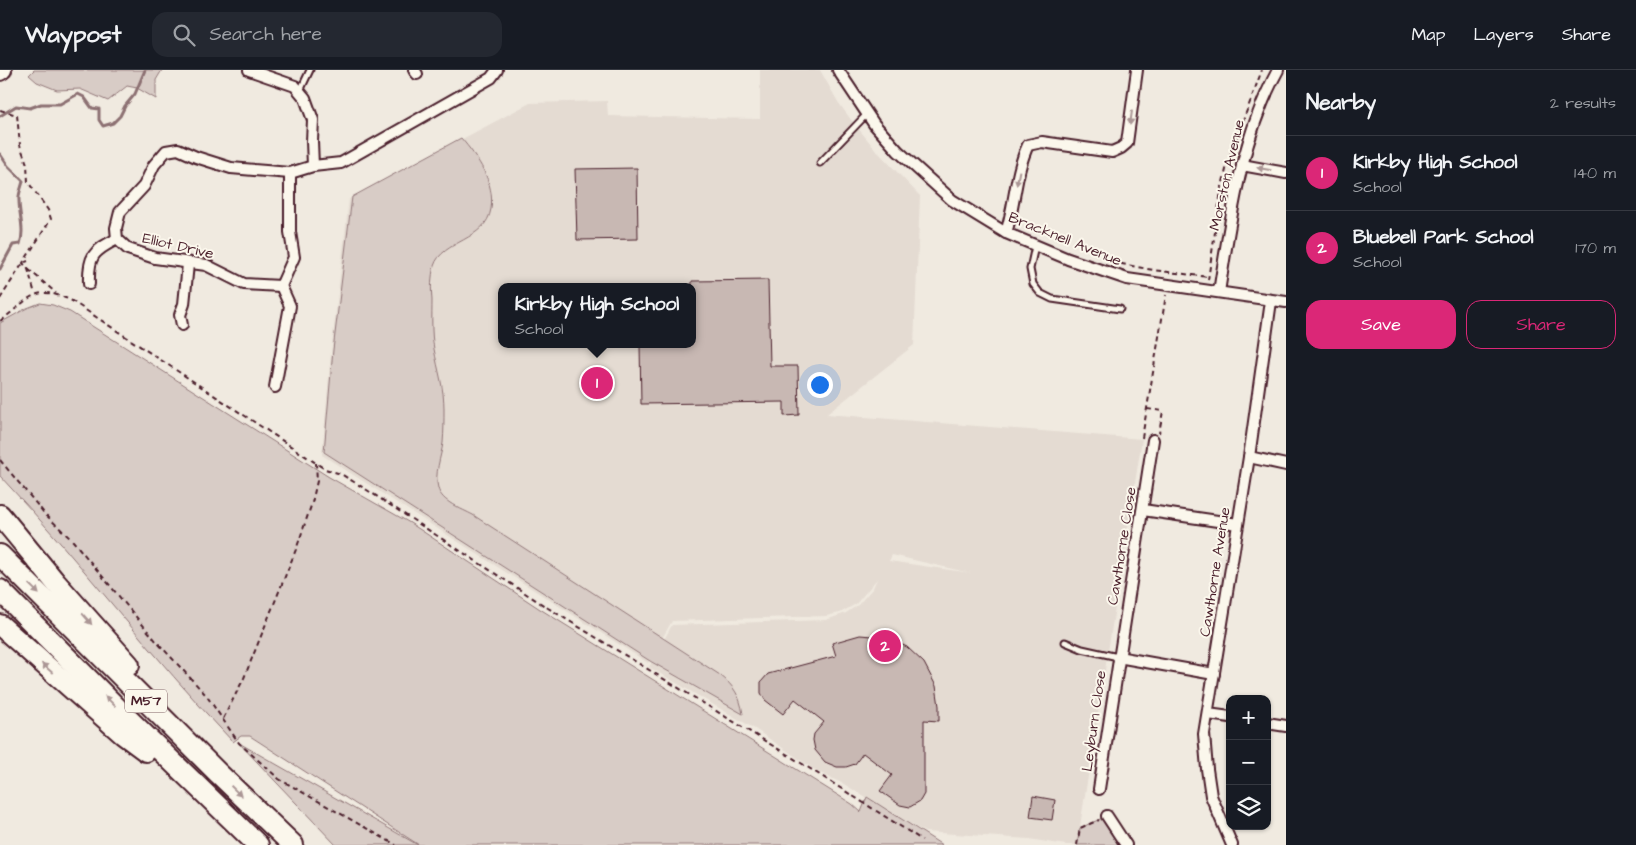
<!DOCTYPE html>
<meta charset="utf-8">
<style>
:root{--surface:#171b24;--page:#242831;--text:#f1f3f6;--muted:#9ea1a6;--line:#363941;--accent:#db2777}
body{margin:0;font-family:"Architects Daughter",sans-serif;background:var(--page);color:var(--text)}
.controls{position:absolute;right:15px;bottom:15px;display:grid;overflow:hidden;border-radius:10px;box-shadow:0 1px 4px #0004}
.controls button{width:45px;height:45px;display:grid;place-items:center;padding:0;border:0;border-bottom:1px solid var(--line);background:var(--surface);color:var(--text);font:25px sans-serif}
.you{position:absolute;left:819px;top:314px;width:18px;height:18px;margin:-12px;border:4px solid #fff;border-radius:50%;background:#1a73e8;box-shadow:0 0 0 8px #1a73e833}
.badge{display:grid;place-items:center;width:32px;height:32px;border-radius:50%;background:var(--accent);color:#fff;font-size:16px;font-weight:700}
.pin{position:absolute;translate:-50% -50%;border:2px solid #fff;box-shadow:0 1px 5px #0006}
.popup{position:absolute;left:498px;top:213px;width:198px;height:65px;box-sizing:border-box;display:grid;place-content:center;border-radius:10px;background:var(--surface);filter:drop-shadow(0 1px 4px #0005);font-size:16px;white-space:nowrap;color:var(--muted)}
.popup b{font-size:19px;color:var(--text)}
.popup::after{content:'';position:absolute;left:50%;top:100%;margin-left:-10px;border:10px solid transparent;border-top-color:var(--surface)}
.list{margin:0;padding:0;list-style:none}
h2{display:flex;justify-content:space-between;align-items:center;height:65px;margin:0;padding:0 20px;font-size:21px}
h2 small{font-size:16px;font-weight:400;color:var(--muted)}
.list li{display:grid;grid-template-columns:32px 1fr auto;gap:15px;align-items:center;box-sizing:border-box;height:75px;padding:0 20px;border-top:1px solid var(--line)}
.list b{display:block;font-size:19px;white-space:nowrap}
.list p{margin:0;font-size:16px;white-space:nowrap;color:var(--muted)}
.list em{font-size:16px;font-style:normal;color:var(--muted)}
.actions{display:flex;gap:10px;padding:15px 20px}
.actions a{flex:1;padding:11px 0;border:1px solid var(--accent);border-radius:15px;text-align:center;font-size:18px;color:var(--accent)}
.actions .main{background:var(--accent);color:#fff}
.icon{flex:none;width:28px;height:28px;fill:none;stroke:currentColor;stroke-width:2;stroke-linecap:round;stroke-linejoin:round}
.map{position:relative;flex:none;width:1286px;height:775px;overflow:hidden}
header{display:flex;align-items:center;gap:30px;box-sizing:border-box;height:70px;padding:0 25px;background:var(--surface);border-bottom:1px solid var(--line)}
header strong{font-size:24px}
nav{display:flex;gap:28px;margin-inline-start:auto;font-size:18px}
.search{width:350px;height:45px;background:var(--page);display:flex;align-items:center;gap:12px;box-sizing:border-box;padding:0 18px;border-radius:15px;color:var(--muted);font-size:19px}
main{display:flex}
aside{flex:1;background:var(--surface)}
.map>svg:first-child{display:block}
.built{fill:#e4dbd2;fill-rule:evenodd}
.green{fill:#d8ccc6;stroke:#917678}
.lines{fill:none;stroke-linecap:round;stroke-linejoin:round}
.stream{stroke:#8c6f72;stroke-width:3}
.building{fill:#c8b8b3;stroke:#4a1f2b}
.lane-casing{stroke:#4a1f2b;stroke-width:9}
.street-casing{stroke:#4a1f2b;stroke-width:14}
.primary-casing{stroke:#4a1f2b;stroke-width:20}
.highway-casing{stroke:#4a1f2b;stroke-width:24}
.path{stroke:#4a1f2b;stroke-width:2;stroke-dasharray:5 4;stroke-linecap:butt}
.lane{stroke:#fbf7ec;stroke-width:5}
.street{stroke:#fbf7ec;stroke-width:10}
.primary{stroke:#fbf7ec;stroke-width:16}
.highway{stroke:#fbf7ec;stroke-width:20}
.oneway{fill:#ab9695}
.labels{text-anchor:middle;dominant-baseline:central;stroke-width:4;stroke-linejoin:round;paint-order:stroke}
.shield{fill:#fbf7ec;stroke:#7f6065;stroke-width:1}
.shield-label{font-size:14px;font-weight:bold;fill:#4a1f2b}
.street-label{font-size:15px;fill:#4a1f2b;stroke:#fbf7ec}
</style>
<header>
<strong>Waypost</strong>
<div class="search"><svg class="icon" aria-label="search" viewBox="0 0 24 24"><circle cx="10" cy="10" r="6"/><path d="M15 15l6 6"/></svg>Search here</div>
<nav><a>Map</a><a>Layers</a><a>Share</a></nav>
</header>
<main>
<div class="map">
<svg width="1286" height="775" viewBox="0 0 1286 775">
<rect width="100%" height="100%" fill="#f0eae0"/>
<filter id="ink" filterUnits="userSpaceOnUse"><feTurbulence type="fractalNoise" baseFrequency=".02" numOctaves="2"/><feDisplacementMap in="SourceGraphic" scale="10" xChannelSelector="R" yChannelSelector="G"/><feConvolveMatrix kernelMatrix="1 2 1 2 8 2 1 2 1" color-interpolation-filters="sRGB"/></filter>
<g filter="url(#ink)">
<!-- built -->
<path class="built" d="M760,0H820L838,32L852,51L876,80L920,126L914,275L827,344L1142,369L1077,775H1066L1029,769L925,762L897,747L844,714L818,702L755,659L649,597L672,555L826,550L846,543L858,535L873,518L877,509L856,534L840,543L826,546L672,551L648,593L322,385L331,283L349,129L530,33L607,31L608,46L760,49ZM502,217H692V274H502ZM892,485L970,503H971L889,491Z"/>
<!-- green -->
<g class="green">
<path d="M34,0H162L156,10V29L137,18L127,16L108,31L80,19L57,20L37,12L29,5Z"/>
<path d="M461,68C478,88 495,112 491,139C486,171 442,170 434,196C431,207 431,220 432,230C432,247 431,263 434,279C438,300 444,318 444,339C444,350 444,362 443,373C441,387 434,404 438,418C441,432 462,439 473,445L720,605C734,616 740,626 743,644L650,591L324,382L333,280L352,127Z"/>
<path d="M40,233L53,235L70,242L329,407L410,453L540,539L852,734L861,742L867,727L942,775H419L250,666H241L233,672C152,587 81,492 0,406V253L27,238Z"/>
<path d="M239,673L418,775H336Z"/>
<path d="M1107,746L1124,775H1077L1080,758Z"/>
</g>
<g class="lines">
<!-- stream -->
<g class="stream">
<path d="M0,46L16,36L30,38L41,34H60L78,24L84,27L92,38L99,39V50L103,56L113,53L120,46L125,36L135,24L145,0"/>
<path d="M0,84L8,96L23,111C22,117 18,124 19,130C19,145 25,160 20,174L13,175L0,199"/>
</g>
</g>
<!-- building -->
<g class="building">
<path d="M637,98L638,169L577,170L575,99Z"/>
<path d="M768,210L770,296H798L799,345L784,346V332L641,334L640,274H692V211Z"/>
<path d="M860,565L885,567L907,577L924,593L936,616L939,636V651L924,650V724L920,731L910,737L900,735L880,721L892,705L863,683L855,694L846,697H837L825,692L815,680L813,670L814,664L824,652L795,629L783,644L765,630L761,623V612L768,604L836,586L832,573Z"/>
<path d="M1033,726L1055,730L1052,750L1030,747Z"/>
</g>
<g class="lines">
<defs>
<g id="lane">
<path d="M300,21L310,0"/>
<path d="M820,93L867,44"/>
<path d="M1035,176L1030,199L1033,214L1040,223L1052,229L1120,239"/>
<path d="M1065,572L1082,579L1118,587"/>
</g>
<g id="street">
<path d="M249,0L295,16L305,28L313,50L312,71L313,96"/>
<path d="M414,0L417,4"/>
<path d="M838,0L874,54L898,81L952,130L1006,163L1068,189L1127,209L1286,232"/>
<path d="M1242,95L1286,103"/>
<path d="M290,103V162L294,187L281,216L244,214L206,195L155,188L128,179L117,169L116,158L120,142L144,116L154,95L166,81L178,79L196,87L231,98L290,103L313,96L341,93L491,8L497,0"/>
<path d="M1006,163C1015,135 1015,103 1028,75L1042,72L1112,82L1121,78L1127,73L1137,0"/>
<path d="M89,214C88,186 93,181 117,169"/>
<path d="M1219,222C1231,146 1241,68 1278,0"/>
<path d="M182,255L180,245L184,234L188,194"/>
<path d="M275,317L290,236L281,216"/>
<path d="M1249,387L1286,395"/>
<path d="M1143,440L1238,454"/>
<path d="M1118,587L1214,604"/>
<path d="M1208,644L1230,647"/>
<path d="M1267,653L1286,656"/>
<path d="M1099,719L1153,370"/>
<path d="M1107,746L1126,775"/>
<path d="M1232,775L1211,726L1207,699L1204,664L1249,387L1271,231"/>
</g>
<path id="primary" d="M0,2L3,0"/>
<g id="highway">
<path d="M0,445L56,513L129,595"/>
<path d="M0,485L218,703L293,775"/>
<path d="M0,520L120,641L258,775"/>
<path d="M0,555L123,664L146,681"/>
</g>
</defs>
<!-- lane casing -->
<use href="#lane" class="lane-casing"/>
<!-- street casing -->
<use href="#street" class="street-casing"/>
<!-- primary casing -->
<use href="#primary" class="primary-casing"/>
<!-- highway casing -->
<use href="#highway" class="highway-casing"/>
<!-- path -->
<g class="path">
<path d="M0,40L17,45L20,75L27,94L28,112L48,140L51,149L23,193L28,199L35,224"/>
<path d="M1112,192L1153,200L1208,207"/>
<path d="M28,199L56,223"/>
<path d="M1208,210L1221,121L1228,91L1262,0"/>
<path d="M0,229L23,193L28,191"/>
<path d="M0,251C30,230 33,212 72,231L325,399L341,404L367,420L548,538L801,693L922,770"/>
<path d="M1147,339L1163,341L1159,363"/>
<path d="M1142,368L1166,225"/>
<path d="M0,390L44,443L73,471L157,572L206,625L239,673L279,709L396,775"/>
<path d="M223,649L244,608L297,477L312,433L317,411L316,393"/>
<path d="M1077,775L1080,758L1099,750"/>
</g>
<!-- lane -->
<use href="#lane" class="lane"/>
<!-- street -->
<use href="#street" class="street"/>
<!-- primary -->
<use href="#primary" class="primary"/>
<!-- highway -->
<use href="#highway" class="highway"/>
</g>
<!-- one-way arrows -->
<defs><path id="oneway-solid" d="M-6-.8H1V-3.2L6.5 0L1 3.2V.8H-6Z" transform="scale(1.25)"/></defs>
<g class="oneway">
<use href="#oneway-solid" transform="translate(1131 48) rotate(98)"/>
<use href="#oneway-solid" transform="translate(1264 99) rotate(-170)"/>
<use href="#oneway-solid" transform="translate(1018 108) rotate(101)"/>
<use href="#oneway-solid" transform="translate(34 519) rotate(45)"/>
<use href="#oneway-solid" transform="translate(87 549) rotate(49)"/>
<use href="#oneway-solid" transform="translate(47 598) rotate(-139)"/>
<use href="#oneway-solid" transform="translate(110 631) rotate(-135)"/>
<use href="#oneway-solid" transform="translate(236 721) rotate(44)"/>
</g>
</g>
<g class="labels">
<!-- shield labels -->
<rect class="shield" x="125" y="619.5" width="42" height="23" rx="4"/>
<g class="shield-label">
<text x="146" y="631">M57</text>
</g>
<!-- street labels -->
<g class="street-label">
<text transform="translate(1227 105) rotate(-77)">Morston Avenue</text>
<text transform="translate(1065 169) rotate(22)">Bracknell Avenue</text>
<text transform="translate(178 176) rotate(13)">Elliot Drive</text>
<text transform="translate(1122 476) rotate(-81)">Cawthorne Close</text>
<text transform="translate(1215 502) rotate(-81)">Cawthorne Avenue</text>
<text transform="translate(1094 651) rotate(-82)">Leyburn Close</text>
</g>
</g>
</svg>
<div class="controls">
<button>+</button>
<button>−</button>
<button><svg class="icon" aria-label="layers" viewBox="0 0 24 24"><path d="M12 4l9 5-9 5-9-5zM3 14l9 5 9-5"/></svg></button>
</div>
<div class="you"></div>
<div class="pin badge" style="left:597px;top:313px">1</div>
<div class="popup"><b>Kirkby High School</b>School</div>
<div class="pin badge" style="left:885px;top:576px">2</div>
</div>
<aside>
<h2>Nearby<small>2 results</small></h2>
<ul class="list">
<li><span class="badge">1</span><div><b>Kirkby High School</b><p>School</p></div><em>140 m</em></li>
<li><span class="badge">2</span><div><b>Bluebell Park School</b><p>School</p></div><em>170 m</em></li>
</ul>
<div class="actions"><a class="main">Save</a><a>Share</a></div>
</aside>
</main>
